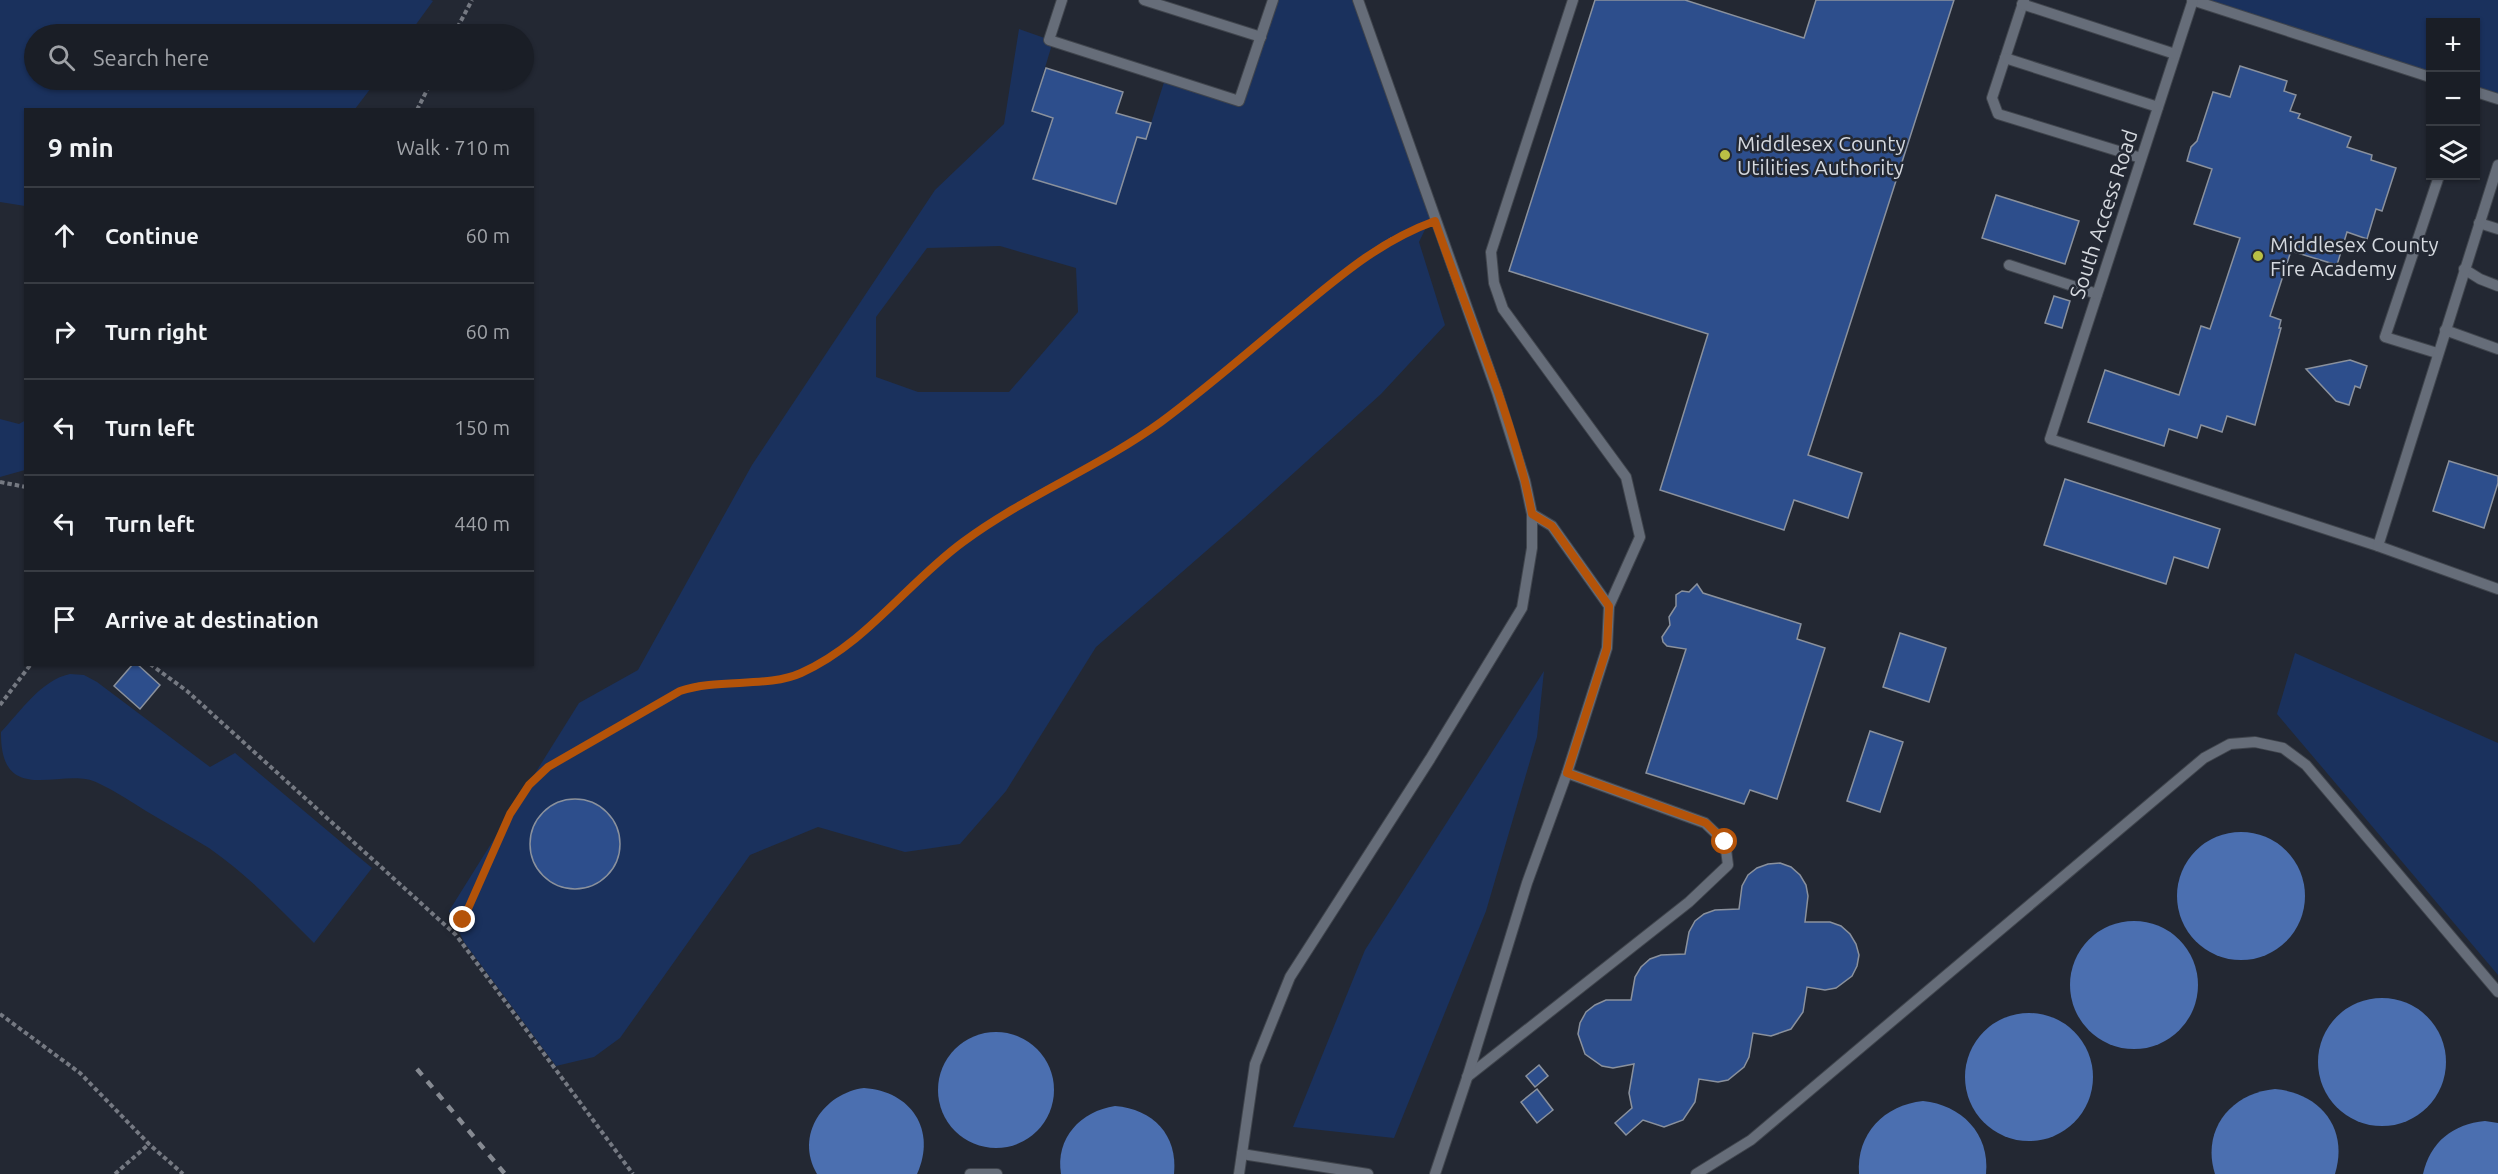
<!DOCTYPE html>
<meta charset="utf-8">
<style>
:root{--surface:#1a1e26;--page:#23272e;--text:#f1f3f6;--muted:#9fa2a7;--line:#383c43}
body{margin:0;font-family:Ubuntu,sans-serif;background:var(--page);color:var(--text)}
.controls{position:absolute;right:18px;top:18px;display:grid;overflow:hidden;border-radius:0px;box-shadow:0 2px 4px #0004}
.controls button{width:54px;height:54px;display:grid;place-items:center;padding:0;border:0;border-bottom:2px solid var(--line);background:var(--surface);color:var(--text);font:30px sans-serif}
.stop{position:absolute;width:18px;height:18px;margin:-14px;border:4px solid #b45309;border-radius:50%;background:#fff}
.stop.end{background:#b45309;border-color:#fff;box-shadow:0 2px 6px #0008}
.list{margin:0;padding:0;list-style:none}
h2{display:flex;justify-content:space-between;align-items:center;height:78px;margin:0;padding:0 24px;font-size:26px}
h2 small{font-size:20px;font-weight:400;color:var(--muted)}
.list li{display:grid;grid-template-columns:39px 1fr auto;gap:18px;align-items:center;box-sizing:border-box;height:96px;padding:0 24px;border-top:2px solid var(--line)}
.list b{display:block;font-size:22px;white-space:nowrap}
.list em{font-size:20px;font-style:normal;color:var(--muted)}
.icon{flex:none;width:33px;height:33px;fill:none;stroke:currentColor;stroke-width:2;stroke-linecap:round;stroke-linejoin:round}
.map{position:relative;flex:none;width:2498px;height:1174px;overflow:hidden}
.search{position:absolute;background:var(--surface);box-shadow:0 2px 4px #0004;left:24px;top:24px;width:510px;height:66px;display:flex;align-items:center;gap:15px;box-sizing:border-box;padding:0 21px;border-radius:33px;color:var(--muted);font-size:22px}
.panel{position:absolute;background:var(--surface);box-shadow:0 2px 4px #0004;left:24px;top:108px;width:510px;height:558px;border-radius:0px}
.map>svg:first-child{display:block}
.green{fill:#1a315d;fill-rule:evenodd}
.water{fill:#4b6fb0}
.building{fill:#2d4e8c;stroke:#8a919d;stroke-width:1.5}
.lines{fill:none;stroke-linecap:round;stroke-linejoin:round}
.service-casing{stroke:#40454d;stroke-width:12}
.path{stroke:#757982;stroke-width:4;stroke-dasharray:4.5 3;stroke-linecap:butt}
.service{stroke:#666d79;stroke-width:10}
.rail{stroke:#868a92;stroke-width:4.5;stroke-dasharray:8 8;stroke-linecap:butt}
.route{stroke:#b45309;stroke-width:8}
.poi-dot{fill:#bac045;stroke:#232833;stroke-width:2}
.labels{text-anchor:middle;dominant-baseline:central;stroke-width:5;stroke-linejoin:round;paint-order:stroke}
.poi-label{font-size:21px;fill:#d5d9df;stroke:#232833;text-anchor:start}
.street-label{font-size:21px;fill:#d5d9df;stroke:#232833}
</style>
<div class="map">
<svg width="2498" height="1174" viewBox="0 0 2498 1174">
<rect width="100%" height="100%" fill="#232833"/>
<!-- green -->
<g class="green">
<path d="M0,0H431L433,1L409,34H34V80H377L355,109L26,110L25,206L0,202Z"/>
<path d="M1273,0H1358L1433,213L1419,242L1445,325L1381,394L1244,518L1096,647L1006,791L960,844L905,852L818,827L750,855L620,1038L594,1057L556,1066L464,942L449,911L579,703L638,670L752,465L935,190L1004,124L1019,29L1053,41L1032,111L1053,118L1033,179L1115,204L1137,137L1146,139L1165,79L1239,101ZM1000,246L1076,268L1078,312L1009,392H918L876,377V317L927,248ZM574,798C605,803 627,826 617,859C613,870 603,881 593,885C528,908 500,810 574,798Z"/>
<path d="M2192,0H2498V99L2476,92V22H2430V77Z"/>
<path d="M0,419L19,424L26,420L25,470L0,477Z"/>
<path d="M2295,653L2498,743V975L2277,714Z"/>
<path d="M1544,671L1537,737L1486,911L1394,1138L1293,1127L1365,950Z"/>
<path d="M70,674L84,675L97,682L210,767L235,753L372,868L314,943C281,910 248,875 209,848C188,835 166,823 146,811C130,801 115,791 98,783C64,765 0,810 1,732C21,711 41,680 70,674Z"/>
</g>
<!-- water -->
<g class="water">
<circle cx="2241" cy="896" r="64"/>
<circle cx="2134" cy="985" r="64"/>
<circle cx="2382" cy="1062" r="64"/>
<circle cx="2029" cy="1077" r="64"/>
<circle cx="996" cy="1090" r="58"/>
<path d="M864,1088C911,1091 937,1130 917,1174H817C794,1135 824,1093 864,1088Z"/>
<path d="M2275,1089C2320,1093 2349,1128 2335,1174H2215C2201,1130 2231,1093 2275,1089Z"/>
<path d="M1923,1101C1961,1105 1990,1133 1986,1174H1859C1856,1134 1884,1105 1923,1101Z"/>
<path d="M1115,1106C1153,1109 1178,1135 1174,1174H1061C1055,1138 1081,1111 1115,1106Z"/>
<path d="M2485,1121L2498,1123V1174H2423C2430,1142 2453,1124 2485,1121Z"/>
</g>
<!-- building -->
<g class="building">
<path d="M1595,0H1685L1804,38L1816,0H1954L1808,455L1862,473L1848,518L1794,500L1784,530L1660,490L1708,334L1509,271Z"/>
<path d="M2240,66L2287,81L2284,91L2296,95L2290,111L2300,114L2298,118L2351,137L2347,147L2372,155L2371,160L2396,168L2382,211L2376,209L2367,239L2347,232L2337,265L2291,251L2270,316L2281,320L2279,328H2281L2255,425L2227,416L2222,432L2201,425L2197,438L2169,429L2164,446L2088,422L2105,370L2179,395L2201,326L2210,329L2240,238L2194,224L2212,169L2187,161L2191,147L2197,141L2213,92L2230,97Z"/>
<path d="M1046,68L1123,92L1116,113L1151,123L1146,139L1137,137L1116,204L1033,179L1053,118L1032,111Z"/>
<path d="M1996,195L2079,221L2065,264L1982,238Z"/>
<path d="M2054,296L2070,301L2062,328L2045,323Z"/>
<path d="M2350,360L2367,366L2360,388L2355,386L2349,405L2336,401L2306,369Z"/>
<path d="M2449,461L2498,476V483L2484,528L2433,511Z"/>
<path d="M2065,479L2220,529L2208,568L2174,557L2166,584L2044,545Z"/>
<path d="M1697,584L1703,593L1801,624L1797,639L1825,648L1777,799L1750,790L1744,804L1646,773L1686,649L1667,646L1663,642L1662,637L1670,625L1669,617L1676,606V595L1682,591L1689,592Z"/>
<path d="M1900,633L1946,648L1929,702L1883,687Z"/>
<path d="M133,664H137L160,685L140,709L114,686Z"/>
<path d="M1870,731L1903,742L1880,812L1847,801Z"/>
<circle cx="575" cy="844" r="45"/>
<path d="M1780,863L1791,867L1800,875L1806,885L1808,896L1805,922H1830L1841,926L1850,934L1856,944L1859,955L1857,966L1852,976L1836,988L1825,990L1807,987L1803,1012L1791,1029L1771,1036L1753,1033L1749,1057L1744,1067L1728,1080L1718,1082L1699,1079L1695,1102L1683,1120L1664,1127L1643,1120L1626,1135L1615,1123L1632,1108L1629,1093L1634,1064L1613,1068L1602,1066L1585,1054L1578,1034L1580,1023L1586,1012L1595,1005L1606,1000H1631L1635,977L1641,967L1650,959L1661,955L1685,954L1689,932L1695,921L1704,914L1715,910L1739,909L1742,886L1748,875L1757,868L1768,864Z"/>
<path d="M1539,1065L1548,1076L1535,1087L1526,1076Z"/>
<path d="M1537,1089L1553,1110L1537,1123L1521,1102Z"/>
</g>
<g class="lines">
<defs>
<g id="service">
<path d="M1062,0L1049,40L1239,101L1273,0"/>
<path d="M1144,0L1261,37"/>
<path d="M1573,0L1491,252L1494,283L1503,309L1626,477L1640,537L1609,606"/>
<path d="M2024,0L1992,98L1998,114L2141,158"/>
<path d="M2192,0L2430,77"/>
<path d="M2193,0L2050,439L2378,546L2498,589"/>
<path d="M2022,4L2175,54"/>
<path d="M2005,58L2158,107"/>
<path d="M2476,92L2498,99"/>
<path d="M2479,223L2498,229"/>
<path d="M2009,265L2097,294"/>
<path d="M2464,269L2480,279L2498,286"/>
<path d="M2445,330L2498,349"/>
<path d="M2437,353L2385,337L2439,176"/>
<path d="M2378,546L2498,165"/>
<path d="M1467,1077L1689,902L1728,865L1725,842L1705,823L1567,773"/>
<path d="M1242,1154L1368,1174"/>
<path d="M970,1174H997"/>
<path d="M1239,1174L1255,1064L1290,977L1430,759L1522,608L1532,548V514L1525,481L1497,392L1358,0"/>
<path d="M1435,1174L1467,1078L1527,883L1567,773L1607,648L1609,606L1552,526L1532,514"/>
<path d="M1696,1174L1751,1140L2204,758L2230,744L2255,742L2283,748L2306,765L2498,992"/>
</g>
</defs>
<!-- service casing -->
<use href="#service" class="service-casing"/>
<!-- path -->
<g class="path">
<path d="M454,34L472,0"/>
<path d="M417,110L432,80"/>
<path d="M0,482L26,487"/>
<path d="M150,664L187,691L456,935L633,1174"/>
<path d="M0,705L31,664"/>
<path d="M463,920L510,814L529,785L548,767L680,691L697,685L779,679L800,674L827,659L873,625L916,581L963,542L1029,498L1113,453L1161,422L1370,253L1392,239L1424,225"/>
<path d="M0,1014L80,1073L149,1144L183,1174"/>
<path d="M115,1174L149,1144"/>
</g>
<!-- service -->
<use href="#service" class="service"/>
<!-- rail -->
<path class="rail" d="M417,1069L505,1174"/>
</g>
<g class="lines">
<!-- route -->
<path class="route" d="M463,920L510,814L529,785L548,767L680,691C718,678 768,688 801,673C866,644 907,583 963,542C1025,496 1099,467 1161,422C1211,385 1258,343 1306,304C1347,270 1385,239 1435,221C1468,318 1513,413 1532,514L1552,526L1609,606L1607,648L1567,773L1706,823L1725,842"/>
</g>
<!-- markers -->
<g class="poi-dot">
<circle cx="1725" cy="155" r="6"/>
<circle cx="2258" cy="256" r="6"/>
</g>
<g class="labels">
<!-- poi labels -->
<g class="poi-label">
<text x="1737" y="143">Middlesex County<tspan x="1737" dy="24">Utilities Authority</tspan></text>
<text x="2270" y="244">Middlesex County<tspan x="2270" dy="24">Fire Academy</tspan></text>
</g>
<!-- street labels -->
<g class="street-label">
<text transform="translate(2103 214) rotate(-72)">South Access Road</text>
</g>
</g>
</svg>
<div class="controls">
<button>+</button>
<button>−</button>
<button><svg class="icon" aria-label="layers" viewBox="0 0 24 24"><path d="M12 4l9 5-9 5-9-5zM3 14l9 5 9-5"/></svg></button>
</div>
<div class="stop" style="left:1725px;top:842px"></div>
<div class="stop end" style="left:463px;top:920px"></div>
<div class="search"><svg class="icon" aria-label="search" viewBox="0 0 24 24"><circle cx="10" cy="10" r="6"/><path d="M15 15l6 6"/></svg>Search here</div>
<section class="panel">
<h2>9 min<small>Walk · 710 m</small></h2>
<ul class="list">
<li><svg class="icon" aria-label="ahead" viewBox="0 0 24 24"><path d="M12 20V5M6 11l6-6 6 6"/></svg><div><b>Continue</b></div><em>60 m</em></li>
<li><svg class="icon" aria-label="right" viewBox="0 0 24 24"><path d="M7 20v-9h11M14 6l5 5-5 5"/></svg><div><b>Turn right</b></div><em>60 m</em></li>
<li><svg class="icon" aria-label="left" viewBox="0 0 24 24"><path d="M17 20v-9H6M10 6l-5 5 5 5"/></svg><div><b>Turn left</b></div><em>150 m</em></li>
<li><svg class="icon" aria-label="left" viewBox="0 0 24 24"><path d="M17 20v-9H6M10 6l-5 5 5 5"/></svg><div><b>Turn left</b></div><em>440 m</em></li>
<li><svg class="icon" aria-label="arrive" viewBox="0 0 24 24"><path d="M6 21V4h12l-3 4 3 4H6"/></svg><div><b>Arrive at destination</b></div></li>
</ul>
</section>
</div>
